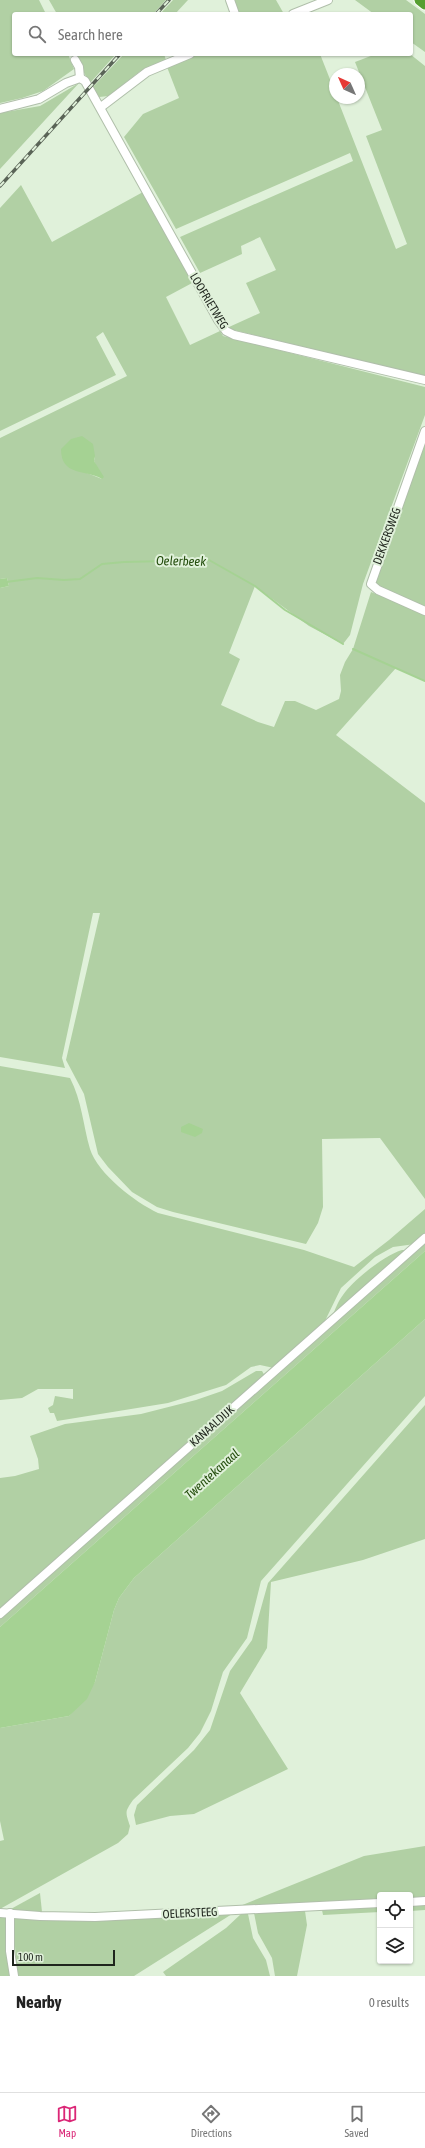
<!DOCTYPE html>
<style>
:root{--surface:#fff;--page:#f6f6f6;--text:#222;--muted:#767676;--line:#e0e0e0;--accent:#db2777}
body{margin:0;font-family:"Asap Condensed",sans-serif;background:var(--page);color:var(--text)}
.controls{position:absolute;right:12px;bottom:12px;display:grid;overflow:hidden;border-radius:4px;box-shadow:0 1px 3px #0004}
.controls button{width:36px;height:36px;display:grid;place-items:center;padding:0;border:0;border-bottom:1px solid var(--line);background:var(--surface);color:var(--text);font:20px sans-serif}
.compass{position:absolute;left:329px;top:68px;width:36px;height:36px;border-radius:50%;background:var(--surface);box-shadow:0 1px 3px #0004;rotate:315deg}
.scale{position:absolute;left:12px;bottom:10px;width:103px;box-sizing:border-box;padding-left:4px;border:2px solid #1f251d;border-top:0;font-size:11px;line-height:14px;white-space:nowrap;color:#1f251d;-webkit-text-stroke:3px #e0f1da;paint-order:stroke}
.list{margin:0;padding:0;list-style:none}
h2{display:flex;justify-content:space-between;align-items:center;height:52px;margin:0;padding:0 16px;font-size:17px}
h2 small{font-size:13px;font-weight:400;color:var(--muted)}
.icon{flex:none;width:22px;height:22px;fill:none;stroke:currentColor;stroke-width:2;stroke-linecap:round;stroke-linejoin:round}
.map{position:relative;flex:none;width:425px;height:1976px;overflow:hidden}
.search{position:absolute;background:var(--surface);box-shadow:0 1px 3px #0004;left:12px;right:12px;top:12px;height:44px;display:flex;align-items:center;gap:10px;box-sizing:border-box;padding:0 14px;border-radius:4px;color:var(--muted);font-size:15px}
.sheet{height:116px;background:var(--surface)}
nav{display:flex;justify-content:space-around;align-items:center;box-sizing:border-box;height:56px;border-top:1px solid var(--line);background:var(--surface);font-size:11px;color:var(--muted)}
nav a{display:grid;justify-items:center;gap:2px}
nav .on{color:var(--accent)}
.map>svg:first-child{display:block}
.green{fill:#b1d0a4;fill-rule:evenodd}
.water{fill:#a5d293}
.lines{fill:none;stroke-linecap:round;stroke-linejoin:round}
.stream{stroke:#a5d293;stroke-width:2}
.minor-casing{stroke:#b0bfaa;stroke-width:10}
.highway-casing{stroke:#fff;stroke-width:13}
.minor{stroke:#fff;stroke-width:8}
.highway{stroke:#569f31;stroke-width:11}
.rail-casing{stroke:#5a6457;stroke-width:3.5}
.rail{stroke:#e0f1da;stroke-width:2;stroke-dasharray:6;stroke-linecap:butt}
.labels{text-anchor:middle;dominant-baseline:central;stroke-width:4;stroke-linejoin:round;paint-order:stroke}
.street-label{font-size:12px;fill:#1f251d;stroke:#e0f1da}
.water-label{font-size:13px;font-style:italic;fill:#244d0d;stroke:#e0f1da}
</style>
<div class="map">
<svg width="425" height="1976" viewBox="0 0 425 1976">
<rect width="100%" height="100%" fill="#e0f1da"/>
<!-- green -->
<g class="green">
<path d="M0,0H39L46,14H14V54H68L74,69L43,91L22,98L0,103Z"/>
<path d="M49,0H166L153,14H57Z"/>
<path d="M173,0H188L175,14H160Z"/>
<path d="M233,0H276L284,14H240Z"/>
<path d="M355,0H406L425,14V52L411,42V14H374Z"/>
<path d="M77,54H116L90,83L83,71Z"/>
<path d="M124,54H164L166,60L139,72L109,96L99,97L93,87Z"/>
<path d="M198,54H320L335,92V98H337L396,249L407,244L366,136L382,130L355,62L376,54H410L425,66V376L229,329V327L260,313L246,283L276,270L260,237L241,246L242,254L200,273L180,237L353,161L350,153L176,229L124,137L143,114L179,98L167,67Z"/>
<path d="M79,83L0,169V113L40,106Z"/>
<path d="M21,185L52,242L143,192L194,282L166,297L190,345L220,331L223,336L425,387V415L363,584L350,635L343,644L309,626L255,586L229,653L240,659L221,705L258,722L274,727L285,701H295L316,710L339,699L341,691L340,675L345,662L353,649L371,592L425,614V681L396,668L336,735L425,803V1199L380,1138L322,1139L323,1207L318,1223L306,1244L173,1212L157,1207L132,1192L108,1167L98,1154L84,1094L66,1060L100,913H93L62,1058L65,1068L0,1057V588L9,586L7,578L0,579V438L127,376L103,332L96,337L116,375L0,431V208ZM95,456L94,461L102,479L87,473Z"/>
<path d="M425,439V609L380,590L373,580Z"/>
<path d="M0,1066L70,1078C82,1101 83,1125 90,1149C98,1174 135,1202 158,1213L304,1250L354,1267L389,1240L425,1209V1235L415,1244L393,1247L375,1257L341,1288L323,1325L274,1368L260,1365L251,1367L226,1385L168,1403L57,1421L54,1413H50L48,1408L53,1405L55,1396L73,1399V1389H38L22,1398L0,1400Z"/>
<path d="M425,1242V1251L0,1627V1618Z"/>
<path d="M402,1250H408L332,1317C335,1310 338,1301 343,1295C353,1280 385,1255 402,1250Z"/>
<path d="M425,1319V1396L261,1581L247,1638L223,1672L211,1711L200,1733L188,1748L133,1800C125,1812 125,1811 130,1826L128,1834L118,1843L0,1909V1841L4,1840L0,1821V1728L69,1716L95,1682L114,1610L119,1598L134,1578Z"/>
<path d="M256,1371H262L265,1376L0,1610V1478L15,1476L39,1469L38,1459L30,1436L65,1424L141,1414L196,1400L222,1391Z"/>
<path d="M425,1405V1539L363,1560L271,1582L267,1648L240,1693L288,1769L194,1814L170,1816L136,1825L134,1815L137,1805L194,1750L210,1730L230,1671L252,1640L268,1583Z"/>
<path d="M425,1846V1898L410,1899V1895H380V1901L235,1908L364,1856Z"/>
<path d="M40,1893L42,1912L9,1910Z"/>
<path d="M425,1905V1910L410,1911V1906Z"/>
<path d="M380,1907V1912L323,1915L322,1910Z"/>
<path d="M305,1911L307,1925L297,1976H275L272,1958L258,1933L254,1913Z"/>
<path d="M232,1914L134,1976H17L13,1916L126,1919Z"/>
<path d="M241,1914H248L253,1938L266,1960L270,1976H166L163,1972L226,1928Z"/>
<path d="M0,1916H8L11,1976H0Z"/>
</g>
<!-- water -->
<g class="water">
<path d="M82,436L93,444L95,456L94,461L104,477L102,479C86,469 61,477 61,449L71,439Z"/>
<path d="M7,578L9,586L0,588V579Z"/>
<path d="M189,1123L203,1129L202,1133L195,1137L181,1132V1127Z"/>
<path d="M425,1251V1319L134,1578L119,1598L114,1610L95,1682L87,1699L69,1716L0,1728V1627Z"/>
</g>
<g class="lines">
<!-- stream -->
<g class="stream">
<path d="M6,582L37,578L64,580L80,579L102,564L124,562L209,560L255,586L285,610L343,644"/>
<path d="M353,649L425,681"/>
</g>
<defs>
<g id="minor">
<path d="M230,0L235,14"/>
<path d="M293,14L328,0"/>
<path d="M75,60L79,67L80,78"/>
<path d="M101,107L147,72L190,54"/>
<path d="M0,109L39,99L66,83L80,78L85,81L218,320L226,331L234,335L425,380"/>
<path d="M425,431L371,584L378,590L425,611"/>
<path d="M0,1614L425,1238"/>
<path d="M410,1902L425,1901"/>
<path d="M0,1913L40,1916L95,1917L380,1903"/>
<path d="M10,1913V1951L14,1976"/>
</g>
<path id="highway" d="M420,0L425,4"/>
</defs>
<!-- minor casing -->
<use href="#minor" class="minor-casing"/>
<!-- highway casing -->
<use href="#highway" class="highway-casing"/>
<!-- minor -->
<use href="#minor" class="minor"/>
<!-- highway -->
<use href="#highway" class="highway"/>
<defs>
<g id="rail">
<path d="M156,14L169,0"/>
<path d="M0,186L120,54"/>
</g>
</defs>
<!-- rail casing -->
<use href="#rail" class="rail-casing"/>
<!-- rail -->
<use href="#rail" class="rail"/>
</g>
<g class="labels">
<!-- street labels -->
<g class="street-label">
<text transform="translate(209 301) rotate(59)">LOOFRIETWEG</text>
<text transform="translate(387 536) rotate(-70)">DEKKERSWEG</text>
<text transform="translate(212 1426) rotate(-42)">KANAALDIJK</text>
<text transform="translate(190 1913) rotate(-3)">OELERSTEEG</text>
</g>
<!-- water labels -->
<g class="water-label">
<text transform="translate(181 561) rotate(1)">Oelerbeek</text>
<text transform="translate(212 1474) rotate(-42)">Twentekanaal</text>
</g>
</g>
</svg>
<div class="controls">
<button><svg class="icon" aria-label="locate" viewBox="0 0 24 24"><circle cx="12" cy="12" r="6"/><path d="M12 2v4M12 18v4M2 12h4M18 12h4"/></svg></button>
<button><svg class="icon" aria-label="layers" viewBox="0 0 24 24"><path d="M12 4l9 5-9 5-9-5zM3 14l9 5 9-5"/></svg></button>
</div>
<svg class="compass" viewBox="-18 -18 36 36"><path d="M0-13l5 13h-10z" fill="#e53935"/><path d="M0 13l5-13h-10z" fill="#767676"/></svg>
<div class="scale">100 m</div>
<div class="search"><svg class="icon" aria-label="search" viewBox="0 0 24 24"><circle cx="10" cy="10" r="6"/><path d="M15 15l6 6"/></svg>Search here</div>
</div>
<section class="sheet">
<h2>Nearby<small>0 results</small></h2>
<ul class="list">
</ul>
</section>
<nav>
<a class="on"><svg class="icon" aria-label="map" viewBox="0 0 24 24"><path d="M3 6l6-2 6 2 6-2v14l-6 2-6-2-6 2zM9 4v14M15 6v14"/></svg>Map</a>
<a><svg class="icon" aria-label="directions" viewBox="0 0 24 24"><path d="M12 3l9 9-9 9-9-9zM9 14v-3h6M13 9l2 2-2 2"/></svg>Directions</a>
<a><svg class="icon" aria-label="saved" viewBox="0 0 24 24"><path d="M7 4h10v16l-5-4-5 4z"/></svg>Saved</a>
</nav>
